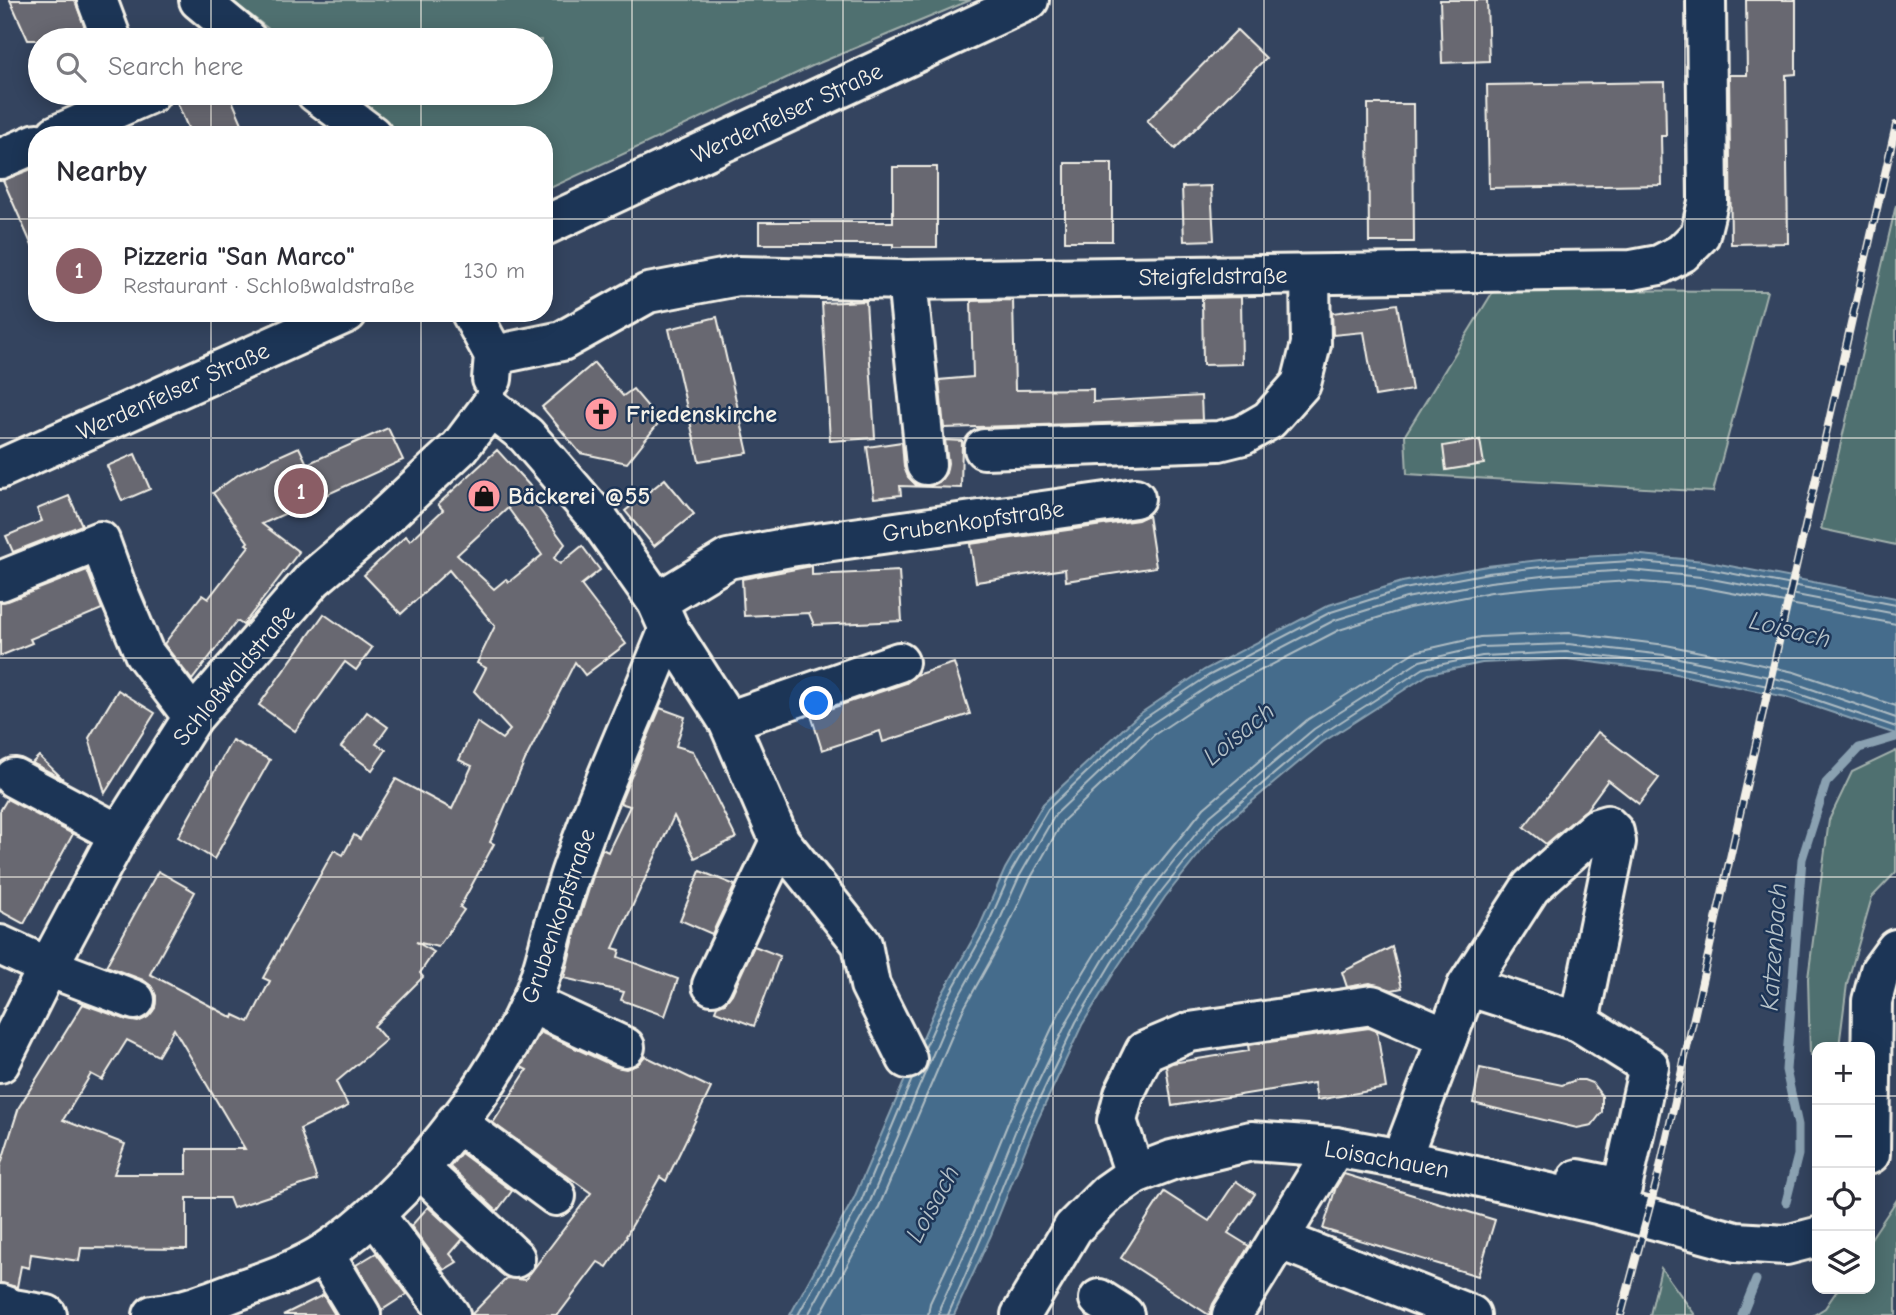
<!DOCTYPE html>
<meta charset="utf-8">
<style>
:root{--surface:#fff;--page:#f7f7f7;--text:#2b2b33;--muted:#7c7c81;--line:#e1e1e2;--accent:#8a5d65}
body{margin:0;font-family:"Comic Neue",sans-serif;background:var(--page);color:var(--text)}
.controls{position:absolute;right:21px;bottom:21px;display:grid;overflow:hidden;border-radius:14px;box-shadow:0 4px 18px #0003}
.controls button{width:63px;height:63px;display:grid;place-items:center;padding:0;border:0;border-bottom:2px solid var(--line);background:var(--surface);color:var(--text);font:35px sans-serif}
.you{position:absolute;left:817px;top:704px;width:24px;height:24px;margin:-18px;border:5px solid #fff;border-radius:50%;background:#1a73e8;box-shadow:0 0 0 10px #1a73e833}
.badge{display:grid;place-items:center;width:46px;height:46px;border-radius:50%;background:var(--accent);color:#fff;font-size:23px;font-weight:700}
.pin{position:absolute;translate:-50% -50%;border:4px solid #fff;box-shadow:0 2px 7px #0006}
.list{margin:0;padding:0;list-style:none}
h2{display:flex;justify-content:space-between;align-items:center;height:91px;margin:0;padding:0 28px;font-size:30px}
h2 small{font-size:23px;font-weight:400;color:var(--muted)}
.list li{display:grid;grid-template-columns:46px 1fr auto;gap:21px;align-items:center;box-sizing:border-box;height:105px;padding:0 28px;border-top:2px solid var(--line)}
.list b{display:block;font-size:26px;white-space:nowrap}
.list p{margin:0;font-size:23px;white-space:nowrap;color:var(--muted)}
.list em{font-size:23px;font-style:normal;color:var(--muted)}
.icon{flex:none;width:38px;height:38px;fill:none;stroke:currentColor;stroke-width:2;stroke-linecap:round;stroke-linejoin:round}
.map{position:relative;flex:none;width:1896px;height:1315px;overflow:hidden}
.search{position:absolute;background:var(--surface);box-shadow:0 4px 18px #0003;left:28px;top:28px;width:525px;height:77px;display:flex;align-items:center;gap:18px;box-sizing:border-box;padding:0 24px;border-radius:38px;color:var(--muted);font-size:26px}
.panel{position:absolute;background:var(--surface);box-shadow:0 4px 18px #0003;left:28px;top:126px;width:525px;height:196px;border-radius:28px}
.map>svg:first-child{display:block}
.green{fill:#507070;stroke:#a2b0ac;stroke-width:2}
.water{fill:#446c8c;stroke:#8aa1b1;stroke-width:2}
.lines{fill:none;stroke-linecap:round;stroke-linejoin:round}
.shore{stroke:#aebcc3;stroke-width:2}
.stream{stroke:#8aa1b1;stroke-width:9}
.building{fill:#686871;stroke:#f4f1e8;stroke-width:2;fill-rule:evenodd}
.minor-casing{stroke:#f4f1e8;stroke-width:44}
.minor{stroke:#1d3557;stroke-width:38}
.rail-casing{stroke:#f4f1e8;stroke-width:8}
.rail{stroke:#1d3557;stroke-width:5;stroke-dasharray:16;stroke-linecap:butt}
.grid{fill:none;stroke:#f4f1e8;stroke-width:2;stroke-opacity:0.55}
.labels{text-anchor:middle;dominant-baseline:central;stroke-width:5;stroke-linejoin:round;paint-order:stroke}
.street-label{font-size:24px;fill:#f4f1e8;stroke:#1d3557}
.poi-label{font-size:24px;font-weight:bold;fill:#f4f1e8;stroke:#1d3557;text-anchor:start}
.water-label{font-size:26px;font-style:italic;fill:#b6c2c8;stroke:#1d3557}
</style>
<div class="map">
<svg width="1896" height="1315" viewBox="0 0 1896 1315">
<rect width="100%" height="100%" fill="#34445f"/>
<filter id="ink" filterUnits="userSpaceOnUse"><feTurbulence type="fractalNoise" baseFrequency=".0143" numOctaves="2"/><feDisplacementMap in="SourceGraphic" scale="14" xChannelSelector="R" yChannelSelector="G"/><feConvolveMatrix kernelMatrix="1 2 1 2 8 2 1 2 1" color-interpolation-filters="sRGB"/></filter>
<g filter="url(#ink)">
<!-- green -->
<g class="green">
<path d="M231,0H971L812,66L544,191V135H403L350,93H541V40H283Z"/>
<path d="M1896,205V545L1821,529Z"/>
<path d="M1494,290L1767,291L1713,492L1407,474L1405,435Z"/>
<path d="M1896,751V872L1872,897L1847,984L1839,1047H1817V1055H1810L1808,978L1829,820L1852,772Z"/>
<path d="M1896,1201V1315H1814L1825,1308L1838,1289H1870V1240Z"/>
<path d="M1661,1268L1695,1315H1650Z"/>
</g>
<!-- water -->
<path class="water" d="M1631,554L1704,561L1896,598V734L1786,697L1662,671L1566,659L1482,663L1429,674L1323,742L1220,828L1165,897L1118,966L1082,1025L1034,1128L991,1235L954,1315H790L854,1198L940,998L979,928L1005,869L1043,804L1138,715L1204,670L1329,605L1402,582L1487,566L1549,559Z"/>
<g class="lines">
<!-- shore -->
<g class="shore">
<path d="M925,1048L946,1001L985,931L1011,872L1048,809L1142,720L1208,676L1331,612L1404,589L1488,573L1550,566L1631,561L1703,568L1896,605"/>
<path d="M798,1315L861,1201L912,1079"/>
<path d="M808,1315L869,1204L954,1005L993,935L1019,877L1055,815L1147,727L1212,684L1335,620L1406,598L1490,582L1551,575L1630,570L1701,577L1896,614"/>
<path d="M820,1315L878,1209L963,1010L1002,940L1029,881L1063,821L1154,735L1217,693L1339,630L1409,608L1491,592L1552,586L1630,581L1700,587L1896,624"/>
<path d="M928,1315L930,1303L967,1224L1010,1118L1059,1013L1096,952L1144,882L1204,808L1307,720L1414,652L1480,637L1569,633L1666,645L1740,660L1794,672L1896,706"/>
<path d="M939,1315L940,1307L976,1229L1019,1122L1069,1018L1105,957L1153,888L1210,816L1314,729L1420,661L1481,647L1568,644L1664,655L1737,670L1791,682L1896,718"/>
<path d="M948,1315L984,1232L1027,1125L1076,1022L1112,962L1160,893L1216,823L1319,736L1424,668L1482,656L1566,652L1663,664L1787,690L1896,727"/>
</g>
<!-- stream -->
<g class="stream">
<path d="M1786,1202L1798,1155V1125L1786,1070L1802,859L1826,783L1859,748L1896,737"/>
<path d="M1742,1315L1756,1280"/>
</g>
</g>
<!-- building -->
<g class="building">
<path d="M10,0H75L89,40H28Z"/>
<path d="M1440,0H1487L1489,61L1442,63Z"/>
<path d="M1746,0H1796V74L1786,75L1788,243L1731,244L1729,75H1747Z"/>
<path d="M1237,30L1266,58L1175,149L1147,121Z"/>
<path d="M1665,82L1666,136H1661L1662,185L1489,188L1487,85Z"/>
<path d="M173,93H229L247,135H191Z"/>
<path d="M1368,104H1413L1414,242H1369Z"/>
<rect x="1065" y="163" width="47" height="78"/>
<path d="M37,167V257L3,180Z"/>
<path d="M893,167H937V247H893V244H759V222H893Z"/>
<path d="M1211,186L1214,240L1184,241L1182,187Z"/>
<path d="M1241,297L1242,364L1203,365L1202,298Z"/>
<path d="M1013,300L1015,390L1093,389V402L1201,396L1202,420L944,428L939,380L973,377L971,301Z"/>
<path d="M866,301L875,438L830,441L822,303Z"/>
<path d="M1397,304L1412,390L1375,396L1364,332L1333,335L1332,313Z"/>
<path d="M717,317L748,453L699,461L669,329Z"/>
<path d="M594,363L623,396L633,389L660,421L627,463L580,453L542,407Z"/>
<path d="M388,428L403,460L262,524L299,552L243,625L237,621L192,680L164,644L202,595L208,599L249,546L246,544L248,542L213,493L239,474L299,447L307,464Z"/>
<path d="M945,440L962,441L961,488L900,486L901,495L874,498L867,447L902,442L904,467L908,477L916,485L928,487L939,482L946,473L948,463Z"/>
<path d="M1480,440L1484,464L1446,470L1443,446Z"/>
<path d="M497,450L531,487L526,491L565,544L554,558L560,564L582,546L600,570L581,585L626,644L585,675L575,662L525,760L490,842L494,844L460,907L464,910L438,947L416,942L434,952L420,973L423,977L374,1026L386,1040L336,1082L348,1106L300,1129L317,1180L233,1208L229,1198H187V1249L81,1248L79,1261L31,1254L29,1268L21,1266L17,1287L0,1283V1167L19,1107L83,1004L127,1020L138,1022L148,1017L155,1008L156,996L151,986L143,980L106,966L158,871L195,892L150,974L233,1018L234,1015L249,1022L270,981L263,978L334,850L343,855L354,835L360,839L396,779L452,809L472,766L459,760L477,722L502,739L510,730L474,691L486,668L477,663L495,626L449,570L401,614L364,575L406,536L410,541L443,510L438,504ZM508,508L542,555L509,582L506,579L494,589L457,555ZM174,1029L245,1149H187V1174H114L125,1144L63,1120L91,1074L102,1080L127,1040L158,1056Z"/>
<path d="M135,454L150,489L122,501L107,466Z"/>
<path d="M665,479L694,514L654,546L625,511Z"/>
<path d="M69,496L82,525L13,552L6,536L42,521L37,509Z"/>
<path d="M1148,515L1156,567L1066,581L1065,569L976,582L970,544L1138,520Z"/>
<path d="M812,566V575L899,571L902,621L814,625L809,613L744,616L742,579Z"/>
<path d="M87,570L102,609L30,639L32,643L0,656V602L8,601Z"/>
<path d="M324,614L372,648L356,670L345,662L295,731L259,705Z"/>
<path d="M954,663L970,714L883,742L880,731L822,750L811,715L906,683L916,675Z"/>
<path d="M118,690L155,713L105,793L89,738Z"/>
<path d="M660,708L685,717L676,746L693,751L736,838L695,858L674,816L613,948L620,950L618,957L678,979L665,1016L621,1000L624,992L564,978L577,926L596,867L602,849L608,852L630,806L620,803Z"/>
<path d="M367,712L388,727L376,744L386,750L372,770L341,747Z"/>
<path d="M1598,732L1659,778L1639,804L1608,780L1586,810L1546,844L1524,827Z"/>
<path d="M232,740L270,760L214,859L178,837Z"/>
<path d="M39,756L63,779L32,763Z"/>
<path d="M7,799L73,834L24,924L0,911V811Z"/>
<path d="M700,871L735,885L712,934L680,920Z"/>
<path d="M754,946L780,956L754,1026L715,1011L717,1006L725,1003L732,994Z"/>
<path d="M1392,947L1402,988L1392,990L1370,983L1347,987L1342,972Z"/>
<path d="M1369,1028L1377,1031L1386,1088L1317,1100L1314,1083L1172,1106L1166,1066L1172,1063L1249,1051L1248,1045Z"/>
<path d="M540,1032L616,1067L626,1069L637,1065L645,1056L711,1088L666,1181L660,1177L626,1236L627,1237L607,1267L598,1262L558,1315H471L507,1278L525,1280L591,1193L493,1123L527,1070L521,1067Z"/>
<path d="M1480,1068L1562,1085L1576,1080H1584L1592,1083L1602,1096V1112L1592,1125L1577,1128L1473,1103Z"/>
<path d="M461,1153L512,1191L497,1211L450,1167Z"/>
<path d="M1344,1174L1495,1220L1478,1276L1323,1229L1336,1187Z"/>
<path d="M1236,1181L1255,1194L1228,1233L1249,1246L1213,1304L1209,1315L1121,1258L1164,1192L1209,1221Z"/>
<path d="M428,1207L463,1239L450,1254L457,1262L444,1270L411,1226Z"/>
<path d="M376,1253L407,1294L382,1310L356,1265Z"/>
<path d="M323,1295L335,1315H283Z"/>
</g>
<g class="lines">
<defs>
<g id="minor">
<path d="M97,0L112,40"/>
<path d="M199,0L247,40"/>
<path d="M316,93L372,135"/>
<path d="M56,135L151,93"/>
<path d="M0,159L37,143"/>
<path d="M544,226L1029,0"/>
<path d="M907,280L926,465"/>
<path d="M471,313L494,355L492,379"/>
<path d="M494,355L562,341L648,293L738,276L907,280L1632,270L1659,265L1682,253L1700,235L1708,202L1706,0"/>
<path d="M490,407L526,435L600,521L657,602L669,629L728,721L780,841L862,944L870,985L907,1059"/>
<path d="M984,449L1219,441L1243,435L1269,420L1301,384L1311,344L1310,275"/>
<path d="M0,469L347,313"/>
<path d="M0,581L100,541L118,591L144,653L193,717"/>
<path d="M657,602L728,559L790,547L1135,498"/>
<path d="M728,721L899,662"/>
<path d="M14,778L119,834"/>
<path d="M0,945L48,967L135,1000"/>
<path d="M712,985L780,841"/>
<path d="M530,1003L625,1047"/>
<path d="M0,1063L48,967L119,834L193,717L313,579L374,527L460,447L490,407"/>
<path d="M456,1122L556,1196"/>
<path d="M1870,1154L1872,1001L1880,971L1896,949"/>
<path d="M1401,1159L1467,986L1531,887L1597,828L1607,825L1614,832L1616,842L1579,1022L1467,986"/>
<path d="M419,1168L515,1258"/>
<path d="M1135,1174L1117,1121L1124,1094L1145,1051L1190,1032L1372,1005L1447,1038"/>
<path d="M1578,1179L1622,1188L1649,1066L1579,1022"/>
<path d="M375,1215L450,1315"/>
<path d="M1278,1239L1471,1315"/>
<path d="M324,1254L361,1315"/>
<path d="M1099,1299L1124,1315"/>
<path d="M0,1304L13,1309L47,1315"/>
<path d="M153,1315C184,1312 211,1301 239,1290C268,1280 300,1269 326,1252C407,1198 492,1089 531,1001C543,975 548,947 556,920C565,888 576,856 588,825C613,759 643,695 669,629"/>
<path d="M1021,1315L1073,1228L1108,1193L1135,1174L1172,1160L1251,1141L1335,1147L1401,1159L1597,1204L1736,1242L1786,1245L1817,1237"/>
<path d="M1232,1315L1335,1147"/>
</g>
</defs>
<!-- minor casing -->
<use href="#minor" class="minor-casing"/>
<!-- minor -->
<use href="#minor" class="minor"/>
<defs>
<path id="rail" d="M1621,1315L1658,1176L1896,125"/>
</defs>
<!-- rail casing -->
<use href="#rail" class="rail-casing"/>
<!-- rail -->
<use href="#rail" class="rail"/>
</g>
</g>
<!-- grid -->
<path class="grid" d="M211,0V40M421,0V40M632,0V1315M843,0V1315M1053,0V1315M1264,0V1315M1475,0V1315M1685,0V1315M211,93V135M421,93V135M0,219H37M544,219H1896M211,313V1315M421,313V1315M0,438H1896M0,658H1896M0,877H1896M0,1096H1817M1870,1096H1896"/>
<!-- icons -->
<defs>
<symbol id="church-disc" viewBox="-11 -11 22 22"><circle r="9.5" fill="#ff9aa2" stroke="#1d3557"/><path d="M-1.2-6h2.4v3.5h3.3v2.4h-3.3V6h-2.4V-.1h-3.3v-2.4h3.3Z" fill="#111"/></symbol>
<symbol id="shop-disc" viewBox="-11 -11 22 22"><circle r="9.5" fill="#ff9aa2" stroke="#1d3557"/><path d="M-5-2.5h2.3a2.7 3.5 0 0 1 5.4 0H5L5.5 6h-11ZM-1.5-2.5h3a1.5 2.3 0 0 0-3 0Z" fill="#111"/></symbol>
</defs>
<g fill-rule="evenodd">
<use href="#church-disc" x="582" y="395" width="38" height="38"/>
<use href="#shop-disc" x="465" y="477" width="38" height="38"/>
</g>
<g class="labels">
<!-- street labels -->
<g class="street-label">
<text transform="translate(787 113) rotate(-25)">Werdenfelser Straße</text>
<text transform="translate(1213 276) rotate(-1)">Steigfeldstraße</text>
<text transform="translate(173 391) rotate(-24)">Werdenfelser Straße</text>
<text transform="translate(973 521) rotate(-8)">Grubenkopfstraße</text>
<text transform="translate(234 675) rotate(-50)">Schloßwaldstraße</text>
<text transform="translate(558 916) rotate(-71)">Grubenkopfstraße</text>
<text transform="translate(1387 1159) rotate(10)">Loisachauen</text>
</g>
<!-- poi labels -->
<g class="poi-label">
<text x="626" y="414">Friedenskirche</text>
<text x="508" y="496">Bäckerei @55</text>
</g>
<!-- water labels -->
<g class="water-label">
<text transform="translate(1790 630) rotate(14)">Loisach</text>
<text transform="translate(1239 734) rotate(-39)">Loisach</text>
<text transform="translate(1774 947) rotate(-86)">Katzenbach</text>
<text transform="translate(933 1204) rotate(-61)">Loisach</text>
</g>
</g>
</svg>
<div class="controls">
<button>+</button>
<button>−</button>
<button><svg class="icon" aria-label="locate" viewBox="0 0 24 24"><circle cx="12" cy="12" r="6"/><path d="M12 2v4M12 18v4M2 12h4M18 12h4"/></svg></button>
<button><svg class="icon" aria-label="layers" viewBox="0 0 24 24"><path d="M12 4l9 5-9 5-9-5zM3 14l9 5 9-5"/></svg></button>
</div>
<div class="you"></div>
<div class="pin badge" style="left:301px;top:491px">1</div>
<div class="search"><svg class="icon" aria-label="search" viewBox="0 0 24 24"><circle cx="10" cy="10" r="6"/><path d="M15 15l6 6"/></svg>Search here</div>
<section class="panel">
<h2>Nearby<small></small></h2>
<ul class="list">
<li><span class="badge">1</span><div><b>Pizzeria &quot;San Marco&quot;</b><p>Restaurant · Schloßwaldstraße</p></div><em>130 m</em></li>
</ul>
</section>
</div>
